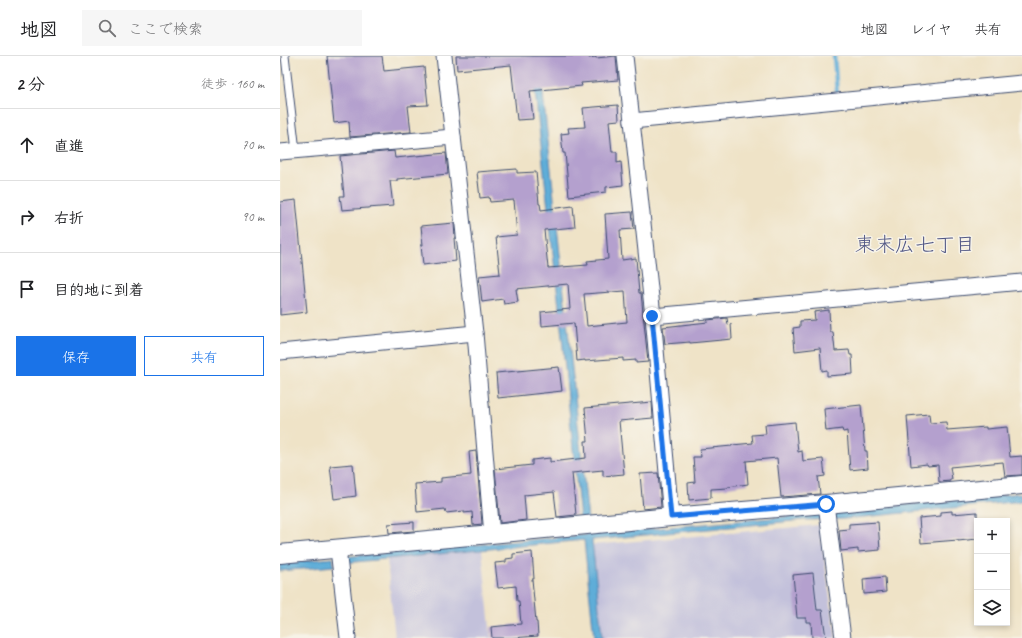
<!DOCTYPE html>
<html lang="ja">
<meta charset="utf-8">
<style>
:root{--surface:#fff;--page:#f6f6f6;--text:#202124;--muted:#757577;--line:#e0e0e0;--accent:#1a73e8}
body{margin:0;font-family:Caveat,"Klee One",sans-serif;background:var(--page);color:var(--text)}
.controls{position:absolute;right:12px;bottom:12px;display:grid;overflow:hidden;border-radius:0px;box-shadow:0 2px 6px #0003}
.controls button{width:36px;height:36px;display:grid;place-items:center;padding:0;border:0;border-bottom:1px solid var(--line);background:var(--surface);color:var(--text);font:20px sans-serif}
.stop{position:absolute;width:12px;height:12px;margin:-9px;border:3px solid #1a73e8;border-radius:50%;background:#fff}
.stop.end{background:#1a73e8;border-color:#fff;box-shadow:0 1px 4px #0008}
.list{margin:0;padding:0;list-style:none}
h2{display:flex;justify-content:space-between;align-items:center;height:52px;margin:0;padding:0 16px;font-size:17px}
h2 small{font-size:13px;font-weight:400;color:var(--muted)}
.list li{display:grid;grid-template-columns:26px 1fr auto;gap:12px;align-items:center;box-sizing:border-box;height:72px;padding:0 16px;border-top:1px solid var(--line)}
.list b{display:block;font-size:15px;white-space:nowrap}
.list em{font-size:13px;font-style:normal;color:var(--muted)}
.actions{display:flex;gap:8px;padding:12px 16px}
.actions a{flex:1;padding:9px 0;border:1px solid var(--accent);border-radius:0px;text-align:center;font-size:14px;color:var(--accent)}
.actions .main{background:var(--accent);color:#fff}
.icon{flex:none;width:22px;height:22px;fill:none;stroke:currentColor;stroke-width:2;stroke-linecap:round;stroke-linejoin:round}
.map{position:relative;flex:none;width:742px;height:582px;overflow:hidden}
header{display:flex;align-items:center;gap:24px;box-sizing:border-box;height:56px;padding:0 20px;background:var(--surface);border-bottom:1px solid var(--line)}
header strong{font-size:19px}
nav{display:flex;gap:22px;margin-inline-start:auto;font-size:14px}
.search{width:280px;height:36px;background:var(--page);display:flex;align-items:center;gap:10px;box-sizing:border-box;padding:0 14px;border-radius:0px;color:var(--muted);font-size:15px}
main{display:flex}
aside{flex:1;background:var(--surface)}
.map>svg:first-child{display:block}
.industrial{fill:#c3c1db}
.water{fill:#5fadd8;stroke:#3d6e9b}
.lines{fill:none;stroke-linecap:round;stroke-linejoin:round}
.stream{stroke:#5fadd8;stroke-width:4.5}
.building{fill:#b4a0ce;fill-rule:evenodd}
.service-casing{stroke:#3b4a6e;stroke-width:9}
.minor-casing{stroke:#3b4a6e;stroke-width:17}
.tertiary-casing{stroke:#3b4a6e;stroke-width:20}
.service{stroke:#fff;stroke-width:7}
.minor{stroke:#fff;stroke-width:15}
.tertiary{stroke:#fff;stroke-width:18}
.route{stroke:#1a73e8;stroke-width:5}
.labels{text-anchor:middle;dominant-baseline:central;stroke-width:3;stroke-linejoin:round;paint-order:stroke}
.neighbourhood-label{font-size:20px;fill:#515785;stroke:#f7f3e8}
</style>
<header>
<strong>地図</strong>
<div class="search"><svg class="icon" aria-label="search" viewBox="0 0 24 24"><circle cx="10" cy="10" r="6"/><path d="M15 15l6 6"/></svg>ここで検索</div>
<nav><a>地図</a><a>レイヤ</a><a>共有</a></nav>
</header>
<main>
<aside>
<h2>2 分<small>徒歩 · 160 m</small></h2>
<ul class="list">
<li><svg class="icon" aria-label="ahead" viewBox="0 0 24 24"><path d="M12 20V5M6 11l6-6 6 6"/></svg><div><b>直進</b></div><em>70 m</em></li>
<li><svg class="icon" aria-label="right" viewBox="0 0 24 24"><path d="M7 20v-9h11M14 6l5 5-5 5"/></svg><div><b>右折</b></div><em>90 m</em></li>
<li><svg class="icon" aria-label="arrive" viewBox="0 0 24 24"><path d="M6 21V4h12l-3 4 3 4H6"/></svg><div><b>目的地に到着</b></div></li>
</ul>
<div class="actions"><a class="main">保存</a><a>共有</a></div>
</aside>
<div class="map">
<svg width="742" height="582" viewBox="0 0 742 582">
<rect width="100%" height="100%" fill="#f7f3e8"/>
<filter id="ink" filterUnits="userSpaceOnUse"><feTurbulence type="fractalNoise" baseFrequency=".025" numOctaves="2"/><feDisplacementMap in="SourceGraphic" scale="8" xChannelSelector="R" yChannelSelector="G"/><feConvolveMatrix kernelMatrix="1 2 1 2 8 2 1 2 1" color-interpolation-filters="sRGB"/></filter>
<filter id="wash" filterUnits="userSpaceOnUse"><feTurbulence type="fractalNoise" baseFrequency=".012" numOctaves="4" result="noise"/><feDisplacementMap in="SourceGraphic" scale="16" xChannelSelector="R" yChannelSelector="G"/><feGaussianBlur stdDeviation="0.9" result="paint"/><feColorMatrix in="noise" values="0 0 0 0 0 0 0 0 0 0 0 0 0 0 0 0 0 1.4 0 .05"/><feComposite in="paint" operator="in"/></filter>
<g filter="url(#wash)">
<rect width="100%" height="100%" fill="#efe3c7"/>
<!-- industrial -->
<g class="industrial">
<path d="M539,469L556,582H322L312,489Z"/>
<path d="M202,494L211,582H115L107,503Z"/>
</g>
<!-- water -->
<g class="water">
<path d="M251,0H259L308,463L300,464L279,251Z"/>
<path d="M742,437V445L564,463L524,464L312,484L322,582H314L304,484L64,507L63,501L524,459Z"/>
<path d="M53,502L54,510L0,515V507Z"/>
</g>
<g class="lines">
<!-- stream -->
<path class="stream" d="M554,0L557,38"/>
</g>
<g id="blocks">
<!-- building -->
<g class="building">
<path d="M47,0H102L104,15L144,11L148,49L128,50L131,76L70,81L69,65L54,67Z"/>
<path d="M176,0H309V2L315,1L316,2L336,0L338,24L301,27L302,30L250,35L253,63L237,64L231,9L177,14Z"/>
<path d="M338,49L339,64L329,65L332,96H337V107L341,106L343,129L326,131V136L289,140L285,97H283L281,78L289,77L288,72L305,71L303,52Z"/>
<path d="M114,95L115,102L166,97L168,118L117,123V125H110L113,150L62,154L60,140H64L60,100Z"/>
<path d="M237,113V117L256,116L259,148H260L261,154L293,150L295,171L264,174L268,212L308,209L307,205L328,203L325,158L352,156L354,173L340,174L342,204L356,202L359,237H361L368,306L356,307V304L343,305V302L305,305V304L297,305L294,267L262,270L261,256L290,253L288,228L236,233L238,246L224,248L223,243L202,246L199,220L220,218L216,181L237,179L234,144L210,146L209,141L200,142L197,116ZM345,235L347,266L307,270L304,238Z"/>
<path d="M16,144L27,256L0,259V146Z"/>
<path d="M174,167L175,182H174L176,205L143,209L141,189H143L141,170Z"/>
<path d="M549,254L550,276H553L555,295L569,294L570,299H572L573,318L547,320V314L542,315L540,292L515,295L513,272L520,271V265L535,264L534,256Z"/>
<path d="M447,262L448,269L451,268L452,283L410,287V286L385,288L383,271L428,266L427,264Z"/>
<path d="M279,311L282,335L218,342L216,317Z"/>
<path d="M372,346L373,362L339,365L344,418L323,420V414L292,417L296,459L277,461L274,436L244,439L246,464L220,467L215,413L252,409V404L270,402V406L306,402L305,385H308L305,352Z"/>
<path d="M581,349L585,395H587L588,412L570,414L567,375L563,376L562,373L546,375L544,353Z"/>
<path d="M649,358L650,367L666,366L667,374L706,371V373L727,371L730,401L742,400V419L725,420L723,406L670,411L672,423H670V425L659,426L658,409L648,410L647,408L631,410L627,360Z"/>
<path d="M515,366L518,396L522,395L523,405L543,403L545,420L538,421L540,438L501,441L497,402L466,405L468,428L448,431V432L431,433V442L409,444L408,427L415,426L413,401H421L420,393L452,390V389L473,387L472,379L486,378L485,369Z"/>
<path d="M196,395L202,468L193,469L192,456L184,457V455L166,457L165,453L137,456L135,428L161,426V422L191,419L189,396Z"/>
<path d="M73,408L76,440L54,443L50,410Z"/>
<path d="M378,417L381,451L363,453L360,418Z"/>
<path d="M672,455V458L697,456V483L678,485V484L641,487L639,462L661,460V456Z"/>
<path d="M134,466V475L109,477L108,468Z"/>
<path d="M598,466L600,494L578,496V493L561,495L559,474L569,473V468Z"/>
<path d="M252,496L254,523H252L256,566H257L258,580L232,582H212L211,571L241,568L239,545H237L236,530L218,532L215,507L226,506V503L233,502V498Z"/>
<path d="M533,517L537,554H542L546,582H532L531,566H526V562H517L513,519Z"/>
<path d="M605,521L606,536L584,538L583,523Z"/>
</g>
</g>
</g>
<g filter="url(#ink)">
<use href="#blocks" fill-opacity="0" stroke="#3b4a6e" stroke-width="1"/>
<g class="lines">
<defs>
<path id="service" d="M5,0L16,95"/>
<g id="minor">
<path d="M164,0L195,277L212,479"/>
<path d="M345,0L373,260L391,461"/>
<path d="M352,65L742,27"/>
<path d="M0,96L173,81"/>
<path d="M373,260L742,226"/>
<path d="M0,296L195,277"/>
<path d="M546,448L563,582"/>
<path d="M58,493L68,582"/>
</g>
<path id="tertiary" d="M0,498L391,461L546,448L742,429"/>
</defs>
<!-- service casing -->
<use href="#service" class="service-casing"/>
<!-- minor casing -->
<use href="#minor" class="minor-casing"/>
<!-- tertiary casing -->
<use href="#tertiary" class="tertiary-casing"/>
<!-- service -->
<use href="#service" class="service"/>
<!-- minor -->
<use href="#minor" class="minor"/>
<!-- tertiary -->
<use href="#tertiary" class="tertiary"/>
</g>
</g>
<g class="lines" filter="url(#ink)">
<!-- route -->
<path class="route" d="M372,260L391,461L546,448"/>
</g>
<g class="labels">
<!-- neighbourhood labels -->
<g class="neighbourhood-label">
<text x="635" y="188">東末広七丁目</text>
</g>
</g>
</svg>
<div class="controls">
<button>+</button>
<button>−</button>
<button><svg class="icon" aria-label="layers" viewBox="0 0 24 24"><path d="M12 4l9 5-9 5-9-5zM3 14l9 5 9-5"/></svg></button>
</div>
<div class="stop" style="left:546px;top:448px"></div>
<div class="stop end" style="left:372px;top:260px"></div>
</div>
</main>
